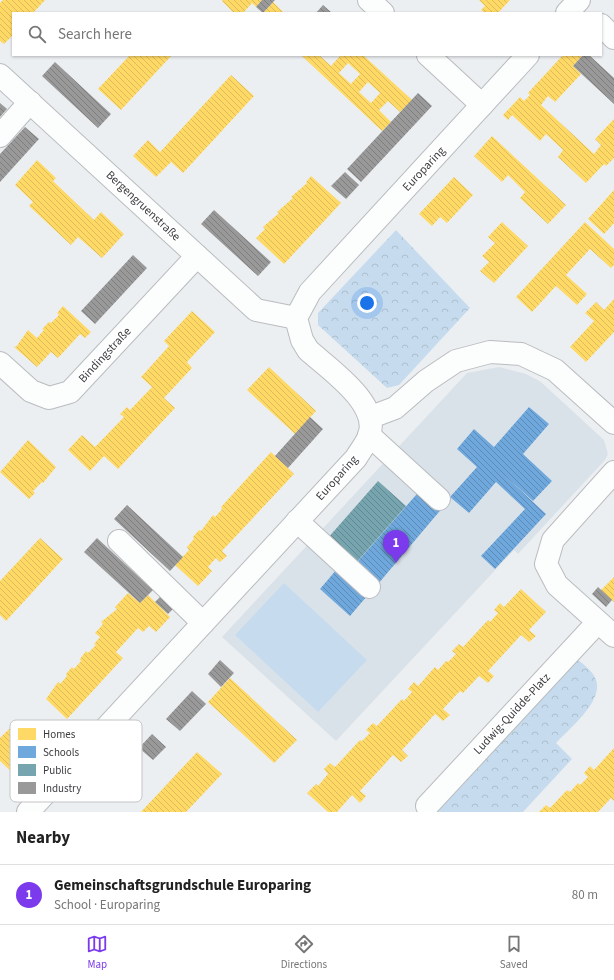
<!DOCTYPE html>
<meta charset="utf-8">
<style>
:root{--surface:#fff;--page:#f2f2f2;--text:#222;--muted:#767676;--line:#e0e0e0;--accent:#7c3aed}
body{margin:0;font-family:"Source Sans 3",sans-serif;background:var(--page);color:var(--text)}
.you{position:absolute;left:367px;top:303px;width:14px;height:14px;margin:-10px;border:3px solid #fff;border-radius:50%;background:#1a73e8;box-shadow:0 0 0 6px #1a73e833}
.badge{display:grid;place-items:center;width:26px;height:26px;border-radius:50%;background:var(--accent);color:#fff;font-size:13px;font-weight:700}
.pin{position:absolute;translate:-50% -33px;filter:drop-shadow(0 1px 2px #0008)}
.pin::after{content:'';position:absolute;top:21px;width:14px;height:12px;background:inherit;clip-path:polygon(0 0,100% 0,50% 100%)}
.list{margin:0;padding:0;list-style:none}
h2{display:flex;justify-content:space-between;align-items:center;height:52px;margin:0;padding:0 16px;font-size:17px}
h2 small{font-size:13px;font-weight:400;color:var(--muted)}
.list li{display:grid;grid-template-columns:26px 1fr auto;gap:12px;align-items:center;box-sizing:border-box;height:60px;padding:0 16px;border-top:1px solid var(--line)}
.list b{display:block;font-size:15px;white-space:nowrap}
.list p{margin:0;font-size:13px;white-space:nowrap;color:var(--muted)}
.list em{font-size:13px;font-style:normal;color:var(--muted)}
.icon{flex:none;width:22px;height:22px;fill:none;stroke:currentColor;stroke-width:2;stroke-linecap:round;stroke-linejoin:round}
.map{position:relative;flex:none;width:614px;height:812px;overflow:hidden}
.search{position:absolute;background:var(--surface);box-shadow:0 1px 3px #0004;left:12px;right:12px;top:12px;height:44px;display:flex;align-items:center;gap:10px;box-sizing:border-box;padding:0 14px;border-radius:0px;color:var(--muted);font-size:15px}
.sheet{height:112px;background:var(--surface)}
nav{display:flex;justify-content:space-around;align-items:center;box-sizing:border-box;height:56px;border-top:1px solid var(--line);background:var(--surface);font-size:11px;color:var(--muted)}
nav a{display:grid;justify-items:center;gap:2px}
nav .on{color:var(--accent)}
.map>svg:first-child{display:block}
.built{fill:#dae2e9}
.park{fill:url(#park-crowns)}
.pitch{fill:#c6dcee}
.homes{fill:url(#homes-back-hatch);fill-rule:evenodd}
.schools{fill:url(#schools-back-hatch)}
.public{fill:url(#public-back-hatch)}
.industry{fill:url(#industry-back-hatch)}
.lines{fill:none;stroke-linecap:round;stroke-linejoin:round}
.minor-casing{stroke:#babcbf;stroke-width:24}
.minor{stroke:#fcfdfd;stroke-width:22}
.labels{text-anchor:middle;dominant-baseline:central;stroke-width:4;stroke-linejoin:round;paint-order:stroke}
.street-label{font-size:12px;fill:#3a3c3e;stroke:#fff}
.key{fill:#fff;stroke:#c4c4c5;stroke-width:1}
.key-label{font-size:11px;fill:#3a3c3e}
</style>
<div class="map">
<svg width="614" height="812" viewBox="0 0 614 812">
<defs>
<pattern id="park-crowns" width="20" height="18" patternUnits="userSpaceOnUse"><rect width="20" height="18" fill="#c6dcee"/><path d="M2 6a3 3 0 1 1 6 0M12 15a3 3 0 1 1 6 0" fill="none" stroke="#abbecd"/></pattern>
<pattern id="homes-back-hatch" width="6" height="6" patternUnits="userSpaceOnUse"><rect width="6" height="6" fill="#ffd966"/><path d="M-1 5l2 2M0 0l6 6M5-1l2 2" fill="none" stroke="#dbbb5a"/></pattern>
<pattern id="schools-back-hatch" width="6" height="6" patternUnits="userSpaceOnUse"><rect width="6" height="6" fill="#6fa8dc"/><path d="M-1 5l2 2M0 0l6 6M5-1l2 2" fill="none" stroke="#5c8ab4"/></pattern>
<pattern id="public-back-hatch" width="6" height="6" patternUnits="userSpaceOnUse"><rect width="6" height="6" fill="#76a5af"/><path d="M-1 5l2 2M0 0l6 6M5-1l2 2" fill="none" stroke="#628890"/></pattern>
<pattern id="industry-back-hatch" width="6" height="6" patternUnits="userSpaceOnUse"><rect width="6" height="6" fill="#999"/><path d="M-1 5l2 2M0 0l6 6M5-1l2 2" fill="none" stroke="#7e7e7e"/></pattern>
</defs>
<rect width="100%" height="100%" fill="#eceff2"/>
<!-- built -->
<path class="built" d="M499,367L526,374L541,382L604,440L608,454L605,460L518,554L514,550L336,741L222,637L467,373Z"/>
<!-- park -->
<g class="park">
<path d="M396,230L470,308L399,385L387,388L318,325V313Z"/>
<path d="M577,659C584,665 593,671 596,680C604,701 569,729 556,743L572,759L523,812H436Z"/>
</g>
<!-- pitch -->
<path class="pitch" d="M284,583L367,660L318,712L235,635Z"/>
<!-- homes -->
<g class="homes">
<path d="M3,0H45L33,13H13V35L4,44L0,41V3Z"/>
<path d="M223,0H262L256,7L252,3L243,13H234L222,1Z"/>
<path d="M479,0H510L498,13H485L481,10L485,6Z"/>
<path d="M273,2L284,13H263Z"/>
<path d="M130,55H172L121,110L98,89Z"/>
<path d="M303,55H319L331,66L340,56L339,55H363L412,100L400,112L388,101L379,110L391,122L382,131L302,56ZM348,63L360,74L351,84L339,73ZM368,82L380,93L371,103L359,92Z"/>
<path d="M563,55H583L573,66L581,74L555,102L548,96L541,105L594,154L601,145L595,139L614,119V158L606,166L604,164L586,183L558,157L563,150L546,134L540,141L512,115L508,120L503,115L520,97L524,101L530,95L528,93Z"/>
<path d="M231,75L254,96L183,173L171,162L156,177L133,156L148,140L160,152Z"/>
<path d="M492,136L566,205L548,224L520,198L525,192L508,175L502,182L474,156Z"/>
<path d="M37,160L56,178L53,181L94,220L101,212L124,234L102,258L78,237L71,245L29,206L33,202L15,185Z"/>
<path d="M311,176L341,203L284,264L256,238L265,229L263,227L279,213L277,212L293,198L291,197L307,183L306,182Z"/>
<path d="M454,177L473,195L447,223L440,217L432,226L419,214Z"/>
<path d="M614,190V223L604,234L588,219Z"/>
<path d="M502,222L528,246L494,283L480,271L489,262L482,256L495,243L488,237Z"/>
<path d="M585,222L614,249V265L611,268L590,249L566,275L587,294L577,305L556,286L532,312L516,297Z"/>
<path d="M614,299V332L586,362L570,347L594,321L585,313L596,302L604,310Z"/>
<path d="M63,306L91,332L85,338L80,334L58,358L51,352L37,367L13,346L16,347L28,330L37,338L44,330L42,329L49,322L51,323L59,315L57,313Z"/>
<path d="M192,311L215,332L187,362L192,368L164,398L175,408L118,469L104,456L90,471L68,450L82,435L95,447L124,417L120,414L127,407L130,410L152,387L141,377L169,346L164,341Z"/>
<path d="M269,367L316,411L295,434L247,390Z"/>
<path d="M28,440L56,467L43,483L42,482L33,491L35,493L29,499L0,472Z"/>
<path d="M271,452L294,474L222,551L227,556L220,562L216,558L208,567L212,571L198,586L175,565L189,550L187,547L194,539L193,537L199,530L201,531L213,515L215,517L222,509L221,507Z"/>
<path d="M40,538L63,559L6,621L0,615V581Z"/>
<path d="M614,577V602L601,590Z"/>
<path d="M521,589L546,612L529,630L536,636L529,642L521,635L488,671L494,676L488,683L479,676L463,693L460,691L443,709L450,715L443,721L435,714L402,750L408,756L401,762L393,755L360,791L366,796L360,803L352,795L337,812H328L307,793L316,784L318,786L328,774L324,769L330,763L335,767L360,740L362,741L370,733L366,730L373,723L377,726L402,699L404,701L412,692L408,689L414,682L418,686L435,667L438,670L446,661L448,662L456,654L452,651L459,644L463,647L488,620L490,622L498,613L494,610L500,603L504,607Z"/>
<path d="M128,593L140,603L148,595L170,617L156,632L149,626L143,632L138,628L116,652L123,658L67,719L46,699L58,682L60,684L67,676L66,674L72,667L74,669L81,661L80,659L86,651L88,653L96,645L94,644L100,637L95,633L103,624L101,622L117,609L115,607Z"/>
<path d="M230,678L297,740L274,763L208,702Z"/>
<path d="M10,728L40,756L19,779L0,761V738Z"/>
<path d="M614,748V801L611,798L598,812H539L546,805L550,808L567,790L570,792L578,783L580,785L588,777L584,773L590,766L594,770Z"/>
<path d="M197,752L222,774L186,812H141Z"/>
</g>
<!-- schools -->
<g class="schools">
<path d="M529,407L549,424L523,454L552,481L533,501L503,474L546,514L495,569L481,556L525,509L496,482L469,513L450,497L477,467L457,449L474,429L494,447Z"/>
<path d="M423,487L444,506L378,584L366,574L369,571L358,561Z"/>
<path d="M337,569L367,596L350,616L320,589Z"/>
</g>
<!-- public -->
<path class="public" d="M378,481L406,506L355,564L327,539Z"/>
<!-- industry -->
<g class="industry">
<path d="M262,0H275L263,13L256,7Z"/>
<path d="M323,5L332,13H316Z"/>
<path d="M583,55H589L614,78V104L573,66Z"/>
<path d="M55,62L111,114L98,128L42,76Z"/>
<path d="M418,93L432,106L361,182L347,169Z"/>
<path d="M0,103L7,109L0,117Z"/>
<path d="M25,127L39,139L0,182V154Z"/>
<path d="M345,172L359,185L346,199L331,186Z"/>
<path d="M214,210L271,262L258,276L201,224Z"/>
<path d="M133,255L147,268L95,324L81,311Z"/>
<path d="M310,417L323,429L288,468L275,456Z"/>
<path d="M127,505L183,557L170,571L114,519Z"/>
<path d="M97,538L153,590L140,603L84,552Z"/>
<path d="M598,587L612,600L606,607L592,594Z"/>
<path d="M164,593L177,605L168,614L155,602Z"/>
<path d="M220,660L234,673L221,687L208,674Z"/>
<path d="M192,691L206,704L180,731L166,719Z"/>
<path d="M152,734L166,747L153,760L139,748Z"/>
</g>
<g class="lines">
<defs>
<g id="minor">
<path d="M369,0L383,13"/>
<path d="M567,13L579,0"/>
<path d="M601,25L614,38"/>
<path d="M428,55L482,105"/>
<path d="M0,75L256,310L296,318"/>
<path d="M0,136L30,102"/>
<path d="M0,363L31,391L49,398L70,392L197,256"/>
<path d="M371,417L395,408L426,381L456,361L490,352L521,354L555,370L614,423"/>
<path d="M369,435L439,499"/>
<path d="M614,472L553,540L546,564L557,585L614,636"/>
<path d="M297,521L369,587"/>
<path d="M119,541L203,623"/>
<path d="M427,806L597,623"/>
<path d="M28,812L356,458C360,451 366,444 369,436C381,404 329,369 308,350L302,340L296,318L310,292L528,55"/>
</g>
</defs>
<!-- minor casing -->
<use href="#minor" class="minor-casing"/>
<!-- minor -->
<use href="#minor" class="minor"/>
</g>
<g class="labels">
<!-- street labels -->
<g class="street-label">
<text transform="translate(424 169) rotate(-47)">Europaring</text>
<text transform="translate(143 206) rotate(43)">Bergengruenstraße</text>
<text transform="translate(105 355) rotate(-47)">Bindingstraße</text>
<text transform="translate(337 478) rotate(-48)">Europaring</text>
<text transform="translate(512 714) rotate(-47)">Ludwig-Quidde-Platz</text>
</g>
</g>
<!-- legend -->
<rect x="10" y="720" width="132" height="82" rx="6" class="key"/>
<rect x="18" y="728" width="18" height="12" fill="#ffd966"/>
<rect x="18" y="746" width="18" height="12" fill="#6fa8dc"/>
<rect x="18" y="764" width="18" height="12" fill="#76a5af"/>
<rect x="18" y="782" width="18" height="12" fill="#999"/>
<g class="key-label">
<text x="43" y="738">Homes</text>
<text x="43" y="756">Schools</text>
<text x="43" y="774">Public</text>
<text x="43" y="792">Industry</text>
</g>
</svg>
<div class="you"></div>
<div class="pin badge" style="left:396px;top:563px">1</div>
<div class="search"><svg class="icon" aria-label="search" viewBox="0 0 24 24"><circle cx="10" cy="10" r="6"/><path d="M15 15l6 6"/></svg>Search here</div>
</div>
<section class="sheet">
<h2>Nearby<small></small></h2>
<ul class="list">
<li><span class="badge">1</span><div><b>Gemeinschaftsgrundschule Europaring</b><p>School · Europaring</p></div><em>80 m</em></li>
</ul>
</section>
<nav>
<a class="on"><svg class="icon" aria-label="map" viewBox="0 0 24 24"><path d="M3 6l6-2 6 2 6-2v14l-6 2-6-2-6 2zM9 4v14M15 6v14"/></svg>Map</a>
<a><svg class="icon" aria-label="directions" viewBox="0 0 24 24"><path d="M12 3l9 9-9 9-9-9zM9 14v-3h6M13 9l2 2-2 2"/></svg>Directions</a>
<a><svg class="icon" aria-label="saved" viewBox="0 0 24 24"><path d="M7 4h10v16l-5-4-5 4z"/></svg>Saved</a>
</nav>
